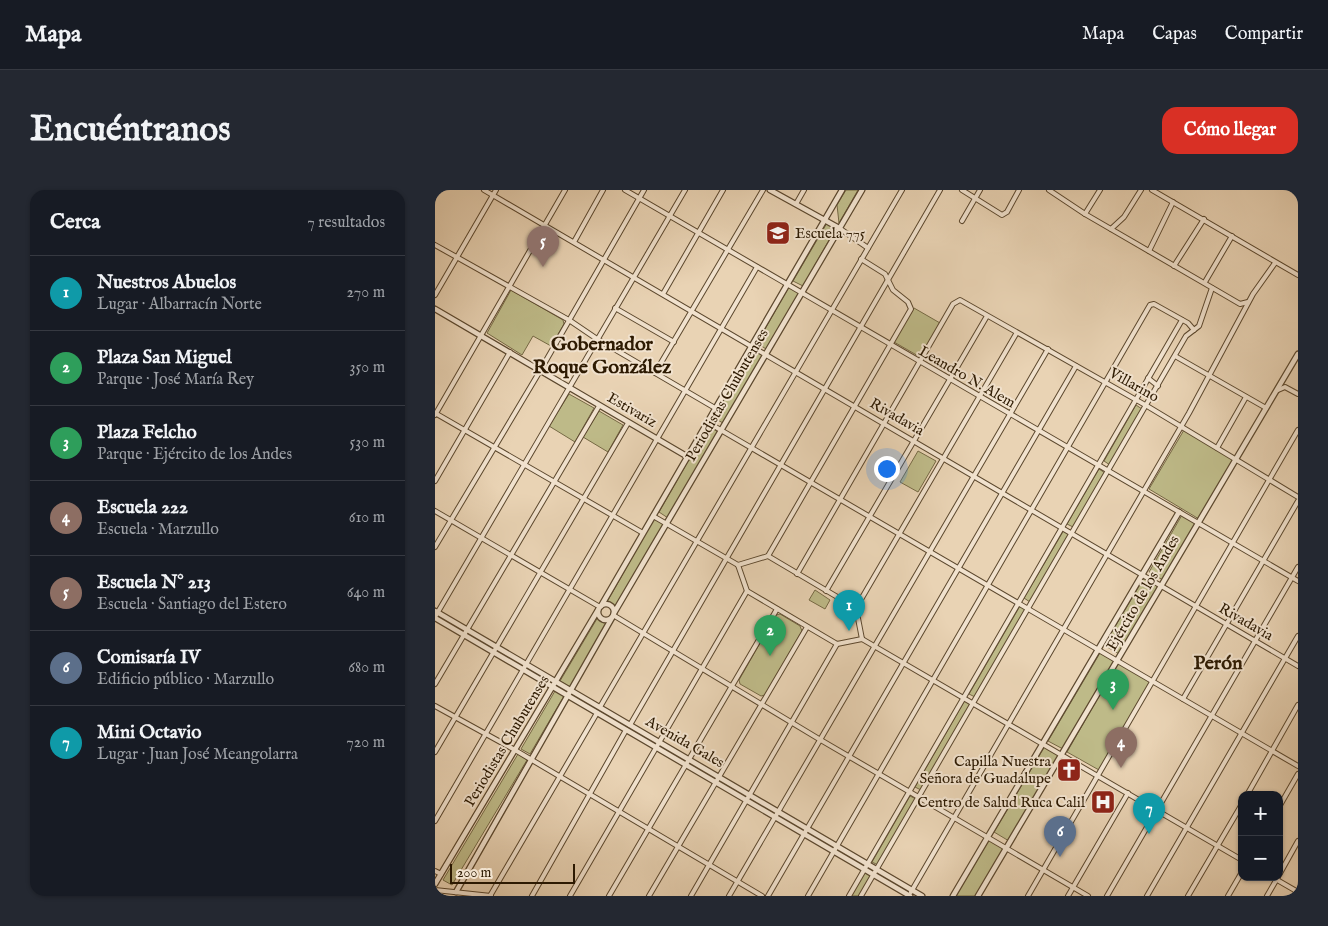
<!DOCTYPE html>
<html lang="es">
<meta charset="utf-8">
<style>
:root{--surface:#171b24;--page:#242831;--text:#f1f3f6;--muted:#9ea1a6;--line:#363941;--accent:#d93025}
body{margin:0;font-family:"IM FELL English",serif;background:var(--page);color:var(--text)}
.controls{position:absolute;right:15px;bottom:15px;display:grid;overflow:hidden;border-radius:10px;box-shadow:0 1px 4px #0004}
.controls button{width:45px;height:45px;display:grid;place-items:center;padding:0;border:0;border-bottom:1px solid var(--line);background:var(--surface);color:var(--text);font:25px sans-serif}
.scale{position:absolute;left:15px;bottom:12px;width:125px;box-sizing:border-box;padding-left:5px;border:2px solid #2d1a02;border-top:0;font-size:14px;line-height:18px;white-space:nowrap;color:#2d1a02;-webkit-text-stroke:4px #f1e2ce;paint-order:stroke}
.you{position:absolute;left:451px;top:278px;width:18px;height:18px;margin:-12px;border:4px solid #fff;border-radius:50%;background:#1a73e8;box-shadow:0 0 0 8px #1a73e833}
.badge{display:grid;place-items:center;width:32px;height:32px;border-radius:50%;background:var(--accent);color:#fff;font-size:16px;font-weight:700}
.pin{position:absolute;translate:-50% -41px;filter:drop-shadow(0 1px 2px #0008)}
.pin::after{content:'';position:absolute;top:26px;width:18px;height:15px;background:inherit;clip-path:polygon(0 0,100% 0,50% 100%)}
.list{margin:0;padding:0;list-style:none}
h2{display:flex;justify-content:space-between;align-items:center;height:65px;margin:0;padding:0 20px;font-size:21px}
h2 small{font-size:16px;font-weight:400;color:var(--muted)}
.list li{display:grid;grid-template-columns:32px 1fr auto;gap:15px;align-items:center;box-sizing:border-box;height:75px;padding:0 20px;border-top:1px solid var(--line)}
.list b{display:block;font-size:19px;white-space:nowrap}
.list p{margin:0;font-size:16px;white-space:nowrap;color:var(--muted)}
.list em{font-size:16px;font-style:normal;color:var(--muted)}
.map{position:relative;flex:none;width:863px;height:706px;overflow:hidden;border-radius:15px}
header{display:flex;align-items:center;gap:30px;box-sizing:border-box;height:70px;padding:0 25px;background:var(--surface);border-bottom:1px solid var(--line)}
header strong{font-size:24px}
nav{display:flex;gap:28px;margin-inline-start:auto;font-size:18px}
.intro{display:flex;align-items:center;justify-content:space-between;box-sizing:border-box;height:120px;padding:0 30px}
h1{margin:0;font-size:35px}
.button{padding:12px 22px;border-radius:15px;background:var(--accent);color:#fff;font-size:18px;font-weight:700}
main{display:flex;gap:30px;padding:0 30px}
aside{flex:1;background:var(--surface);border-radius:15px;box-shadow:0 1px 4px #0004}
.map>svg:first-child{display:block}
.green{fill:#beba88;stroke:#766a45}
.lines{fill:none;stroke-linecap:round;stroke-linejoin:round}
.minor-casing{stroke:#5c482e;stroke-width:6}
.tertiary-casing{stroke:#5c482e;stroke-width:7}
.minor{stroke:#f1e2ce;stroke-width:4}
.tertiary{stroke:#f1e2ce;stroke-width:4.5}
.labels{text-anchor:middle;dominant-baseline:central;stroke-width:4;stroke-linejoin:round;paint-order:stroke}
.poi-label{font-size:15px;fill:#2d1a02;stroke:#f1e2ce;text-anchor:end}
.street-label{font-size:15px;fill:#2d1a02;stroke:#f1e2ce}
.district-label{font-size:20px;font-weight:bold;fill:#2d1a02;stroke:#f1e2ce}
</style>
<header>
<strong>Mapa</strong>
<nav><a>Mapa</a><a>Capas</a><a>Compartir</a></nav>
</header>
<div class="intro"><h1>Encuéntranos</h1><a class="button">Cómo llegar</a></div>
<main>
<aside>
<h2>Cerca<small>7 resultados</small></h2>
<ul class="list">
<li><span class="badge" style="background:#0f9aa8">1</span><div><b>Nuestros Abuelos</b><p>Lugar · Albarracín Norte</p></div><em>270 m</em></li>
<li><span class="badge" style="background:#2e9e5b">2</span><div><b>Plaza San Miguel</b><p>Parque · José María Rey</p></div><em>350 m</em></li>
<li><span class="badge" style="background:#2e9e5b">3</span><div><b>Plaza Felcho</b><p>Parque · Ejército de los Andes</p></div><em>530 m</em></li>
<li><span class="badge" style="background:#8d6e63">4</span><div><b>Escuela 222</b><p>Escuela · Marzullo</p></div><em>610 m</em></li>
<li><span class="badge" style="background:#8d6e63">5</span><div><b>Escuela N° 213</b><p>Escuela · Santiago del Estero</p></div><em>640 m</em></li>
<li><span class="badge" style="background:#5c6f8a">6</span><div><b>Comisaría IV</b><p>Edificio público · Marzullo</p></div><em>680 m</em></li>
<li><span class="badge" style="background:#0f9aa8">7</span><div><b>Mini Octavio</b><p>Lugar · Juan José Meangolarra</p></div><em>720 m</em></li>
</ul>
</aside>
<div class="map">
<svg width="863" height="706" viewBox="0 0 863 706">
<rect width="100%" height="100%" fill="#e9d3b4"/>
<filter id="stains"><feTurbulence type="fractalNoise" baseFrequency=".004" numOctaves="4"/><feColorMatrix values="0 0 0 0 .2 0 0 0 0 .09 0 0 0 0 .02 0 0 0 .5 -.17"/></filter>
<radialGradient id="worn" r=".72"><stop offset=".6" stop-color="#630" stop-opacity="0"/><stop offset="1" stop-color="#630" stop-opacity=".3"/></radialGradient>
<!-- green -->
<g class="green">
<path d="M411,0H423L404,33L402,15Z"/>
<path d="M392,33L401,38L368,96L358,91Z"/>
<path d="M355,95L365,101L331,159L322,153Z"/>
<path d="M76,100L128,130L129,134L116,156L98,146L87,165L52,143Z"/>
<path d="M479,118L505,133L485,167L459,152Z"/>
<path d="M318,159L328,164L288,233L279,228Z"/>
<path d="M134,204L159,218L140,252L114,236Z"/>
<path d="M701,215L707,219L675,275L669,271Z"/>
<path d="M164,221L188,235L173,262L148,247Z"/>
<path d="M273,236L283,242L233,328L224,322Z"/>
<path d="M749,240L799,270L764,329L714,299Z"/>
<path d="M483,261L501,271L483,302L465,292Z"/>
<path d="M664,279L670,283L638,337L632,334Z"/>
<path d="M747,325L761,334L728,390L714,382Z"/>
<path d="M219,329L229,334L181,417L172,412Z"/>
<path d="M629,340L635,343L595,412L589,408Z"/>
<path d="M709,388L724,396L684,464L669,455Z"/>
<path d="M380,400L395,410L390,419L374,410Z"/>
<path d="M585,416L591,420L540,507L534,504Z"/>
<path d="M345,424L365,436L367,441L330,505L326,506L305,494L304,490L341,425Z"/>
<path d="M163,427L172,432L135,497L125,491Z"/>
<path d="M665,463L680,472L628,559L613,551Z"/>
<path d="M683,473L716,491L664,580L632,562Z"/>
<path d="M120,501L129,506L95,564L86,559Z"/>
<path d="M530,510L537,514L486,600L480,597Z"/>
<path d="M610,556L624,565L574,651L559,642Z"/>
<path d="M83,564L92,570L17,695L8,690Z"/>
<path d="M475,606L481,609L443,675L437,672Z"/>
<path d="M554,650L569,659L541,706H521Z"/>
<path d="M430,681L436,685L424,706H416Z"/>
</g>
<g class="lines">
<defs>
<g id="minor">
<path d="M49,0L863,476"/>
<path d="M190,0L863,391"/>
<path d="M527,0L567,25L572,22L584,0"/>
<path d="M614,0L650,24L781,100L805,114L813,112"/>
<path d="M717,0L863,85"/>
<path d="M361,14L369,0"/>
<path d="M650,24L665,0"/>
<path d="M527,31L545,0"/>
<path d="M404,38L433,58"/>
<path d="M676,39L689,27L706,0"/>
<path d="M139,52L168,0"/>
<path d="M0,55L134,130L162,149L280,218"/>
<path d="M714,61L738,12"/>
<path d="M739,76L769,29"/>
<path d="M770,92L797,46"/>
<path d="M228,104L288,0"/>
<path d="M0,105L61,0"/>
<path d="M180,118L239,152"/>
<path d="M740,166L831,218"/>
<path d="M220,183L328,0"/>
<path d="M713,188L723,196"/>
<path d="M843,200L850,197L863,204"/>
<path d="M0,223L208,343"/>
<path d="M0,225L130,0"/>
<path d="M272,232L863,576"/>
<path d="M782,258L811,207"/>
<path d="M0,291L75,162"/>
<path d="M0,321L165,417"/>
<path d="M218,326L303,375"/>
<path d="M0,357L105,181L209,0"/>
<path d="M333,366L476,119L473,112L458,100L450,84L426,69"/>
<path d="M303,375L333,366L421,418L427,449"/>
<path d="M303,375L312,401L402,454L427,449"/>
<path d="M362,384L518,114L525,110L712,216L863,307"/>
<path d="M391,401L552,126"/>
<path d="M421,418L581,144"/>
<path d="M178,425L384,549L653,706"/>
<path d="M0,427L250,0"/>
<path d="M427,449L807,670"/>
<path d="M0,494L164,216"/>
<path d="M748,509L863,311"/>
<path d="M0,516L80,560L327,706"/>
<path d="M165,517L467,0"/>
<path d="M195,535L505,0"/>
<path d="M0,562L193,233"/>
<path d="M812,605L863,515"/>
<path d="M844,617L863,584"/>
<path d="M0,631L322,77"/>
<path d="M0,681L6,684"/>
<path d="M844,685L863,651"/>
<path d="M837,687L863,702"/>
<path d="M0,700L56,706"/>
<path d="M476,702L754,223L818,104L840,73"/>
<path d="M55,706L162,523"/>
<path d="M97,706L191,540"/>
<path d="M135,706L312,401"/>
<path d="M174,706L342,419"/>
<path d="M214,706L372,437"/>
<path d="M256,706L402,454"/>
<path d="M294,706L613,159"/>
<path d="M333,706L641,176"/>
<path d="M373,706L715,115L719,114L753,133L759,140"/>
<path d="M414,706L747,130"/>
<path d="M426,706L751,146L764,136L777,98"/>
<path d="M593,706L863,240"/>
<path d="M633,706L693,603"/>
<path d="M672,706L863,377"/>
<path d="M712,706L863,446"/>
<path d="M753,706L807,614"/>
<path d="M793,706L807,682"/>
<path d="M832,706L843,687"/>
</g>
<g id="tertiary">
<path d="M335,0L404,38"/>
<path d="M0,119L253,267"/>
<circle cx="171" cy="422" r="8"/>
<path d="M166,416L407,0"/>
<path d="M0,421L487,706"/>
<path d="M179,423L427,0"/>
<path d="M0,428L475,706"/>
<path d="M0,694L163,420"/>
<path d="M21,702L178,426"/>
<path d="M518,706L744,322"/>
<path d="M543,706L863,164"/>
</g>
</defs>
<!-- minor casing -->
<use href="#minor" class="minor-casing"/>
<!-- tertiary casing -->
<use href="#tertiary" class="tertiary-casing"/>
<!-- minor -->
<use href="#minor" class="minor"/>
<!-- tertiary -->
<use href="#tertiary" class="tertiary"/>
</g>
<!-- icons -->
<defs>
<symbol id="school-square" viewBox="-11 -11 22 22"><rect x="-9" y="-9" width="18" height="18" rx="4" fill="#8f2418" stroke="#f1e2ce"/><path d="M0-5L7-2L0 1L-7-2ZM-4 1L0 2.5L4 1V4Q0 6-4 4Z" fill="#fff"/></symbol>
<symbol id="church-square" viewBox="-11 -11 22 22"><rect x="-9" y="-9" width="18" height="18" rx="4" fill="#8f2418" stroke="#f1e2ce"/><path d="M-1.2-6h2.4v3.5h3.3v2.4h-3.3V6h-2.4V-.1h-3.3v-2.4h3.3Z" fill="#fff"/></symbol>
<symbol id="hospital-square" viewBox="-11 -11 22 22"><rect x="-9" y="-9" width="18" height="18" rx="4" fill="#8f2418" stroke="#f1e2ce"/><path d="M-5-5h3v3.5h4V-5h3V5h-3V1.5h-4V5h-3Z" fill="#fff"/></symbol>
</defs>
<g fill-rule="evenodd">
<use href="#school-square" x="329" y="29" width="28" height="28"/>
<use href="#church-square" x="620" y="566" width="28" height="28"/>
<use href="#hospital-square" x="654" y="598" width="28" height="28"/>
</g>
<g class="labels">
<!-- poi labels -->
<g class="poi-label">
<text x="360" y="43" text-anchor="start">Escuela 775</text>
<text x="616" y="571">Capilla Nuestra<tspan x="616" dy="17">Señora de Guadalupe</tspan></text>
<text x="650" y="612">Centro de Salud Ruca Calil</text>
</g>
<!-- street labels -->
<g class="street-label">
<text transform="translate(532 187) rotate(30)">Leandro N. Alem</text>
<text transform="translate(699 195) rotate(29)">Villarino</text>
<text transform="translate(292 205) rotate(-60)">Periodistas Chubutenses</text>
<text transform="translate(197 220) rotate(30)">Estivariz</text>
<text transform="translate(462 227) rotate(30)">Rivadavia</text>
<text transform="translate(708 403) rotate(-60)">Ejército de los Andes</text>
<text transform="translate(811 432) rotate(30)">Rivadavia</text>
<text transform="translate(72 551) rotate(-59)">Periodistas Chubutenses</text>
<text transform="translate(250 552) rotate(30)">Avenida Gales</text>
</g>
<!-- district labels -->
<g class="district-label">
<text x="167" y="154">Gobernador<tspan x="167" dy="23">Roque González</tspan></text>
<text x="783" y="473">Perón</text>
</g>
</g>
<rect width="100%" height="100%" filter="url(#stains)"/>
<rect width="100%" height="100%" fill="url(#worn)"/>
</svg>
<div class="controls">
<button>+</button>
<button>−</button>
</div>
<div class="scale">200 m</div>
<div class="you"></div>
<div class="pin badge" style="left:414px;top:441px;background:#0f9aa8">1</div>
<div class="pin badge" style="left:335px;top:466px;background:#2e9e5b">2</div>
<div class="pin badge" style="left:678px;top:520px;background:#2e9e5b">3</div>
<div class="pin badge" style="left:686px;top:578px;background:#8d6e63">4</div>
<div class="pin badge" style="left:108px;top:77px;background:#8d6e63">5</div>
<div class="pin badge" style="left:625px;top:667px;background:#5c6f8a">6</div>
<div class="pin badge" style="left:714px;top:644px;background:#0f9aa8">7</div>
</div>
</main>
